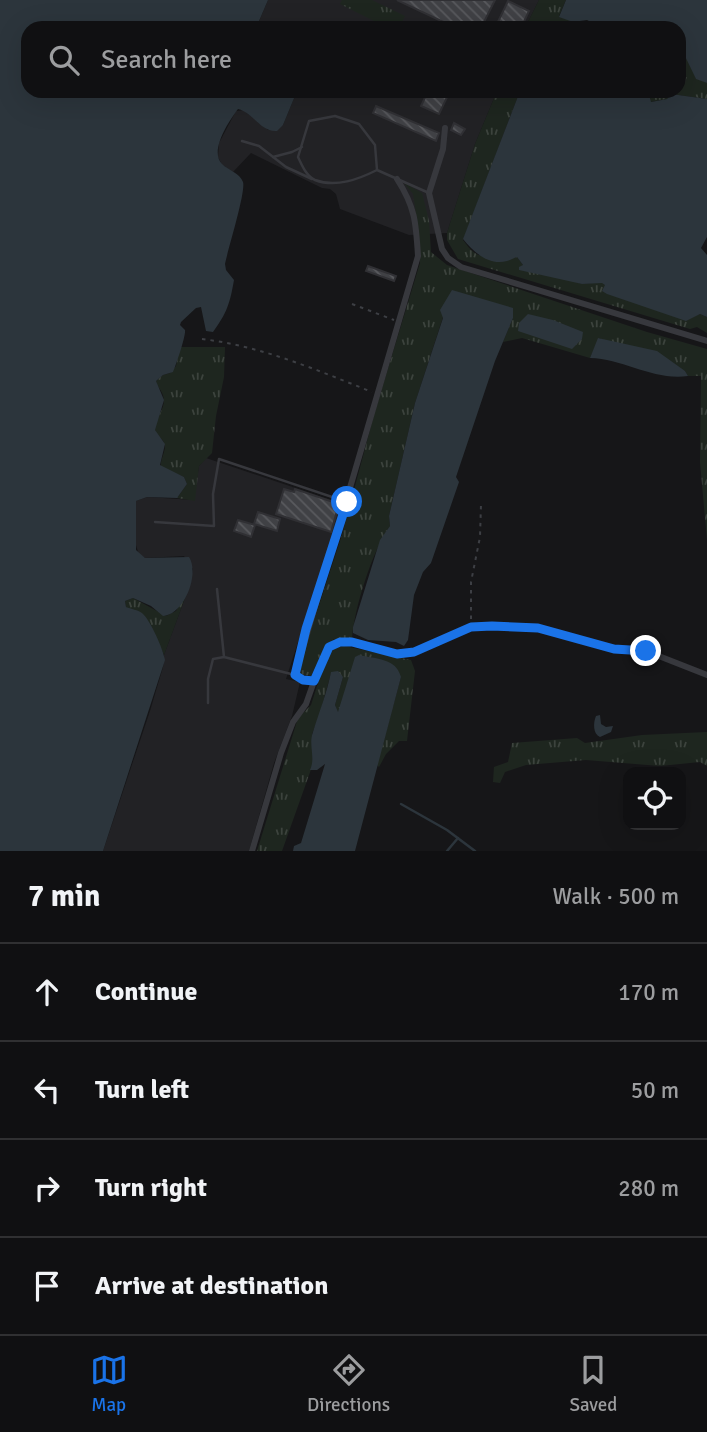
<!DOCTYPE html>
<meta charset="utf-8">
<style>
:root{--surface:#101012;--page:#19191b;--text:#f1f3f6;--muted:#9c9d9f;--line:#303032;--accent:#1a73e8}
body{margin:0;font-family:Signika,sans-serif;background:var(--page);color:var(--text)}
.controls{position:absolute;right:21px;bottom:21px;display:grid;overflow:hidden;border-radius:14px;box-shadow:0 7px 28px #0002}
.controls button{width:63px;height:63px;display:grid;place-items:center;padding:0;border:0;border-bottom:2px solid var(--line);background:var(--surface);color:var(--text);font:35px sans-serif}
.stop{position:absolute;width:21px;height:21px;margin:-16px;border:5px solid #1a73e8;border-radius:50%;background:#fff}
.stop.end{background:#1a73e8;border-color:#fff;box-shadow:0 2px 7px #0008}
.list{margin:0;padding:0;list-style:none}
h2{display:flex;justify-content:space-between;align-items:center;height:91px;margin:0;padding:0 28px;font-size:30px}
h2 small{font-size:23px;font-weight:400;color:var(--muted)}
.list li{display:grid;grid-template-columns:46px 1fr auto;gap:21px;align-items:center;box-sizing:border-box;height:98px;padding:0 28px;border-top:2px solid var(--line)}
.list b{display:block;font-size:26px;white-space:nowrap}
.list em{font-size:23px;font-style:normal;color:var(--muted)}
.icon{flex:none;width:38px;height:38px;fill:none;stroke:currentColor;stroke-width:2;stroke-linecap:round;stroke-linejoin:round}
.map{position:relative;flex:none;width:707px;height:851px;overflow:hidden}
.search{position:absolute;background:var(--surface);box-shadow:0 7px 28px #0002;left:21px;right:21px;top:21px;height:77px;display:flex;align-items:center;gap:18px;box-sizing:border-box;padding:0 24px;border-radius:21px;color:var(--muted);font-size:26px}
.sheet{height:483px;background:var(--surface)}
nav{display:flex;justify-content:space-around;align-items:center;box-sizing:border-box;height:98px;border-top:2px solid var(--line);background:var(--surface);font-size:19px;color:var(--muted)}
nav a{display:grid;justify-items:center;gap:4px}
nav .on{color:var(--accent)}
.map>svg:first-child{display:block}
.built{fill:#222225}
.grass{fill:url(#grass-tufts)}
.water{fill:#2c353c}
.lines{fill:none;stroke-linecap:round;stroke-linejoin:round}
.stream{stroke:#2c353c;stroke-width:2.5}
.building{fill:url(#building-back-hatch);stroke:#303034;stroke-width:2}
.path{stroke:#3d3f44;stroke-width:2;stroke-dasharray:3.5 5;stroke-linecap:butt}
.service{stroke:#37383d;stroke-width:2.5}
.minor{stroke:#37383d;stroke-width:6}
.route{stroke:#1a73e8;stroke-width:9}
</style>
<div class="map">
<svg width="707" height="851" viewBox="0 0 707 851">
<defs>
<pattern id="grass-tufts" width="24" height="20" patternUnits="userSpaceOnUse" patternTransform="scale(1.75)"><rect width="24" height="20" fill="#1e261f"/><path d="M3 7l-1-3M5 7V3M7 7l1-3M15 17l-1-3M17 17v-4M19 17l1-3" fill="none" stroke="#3c433d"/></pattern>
<pattern id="building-back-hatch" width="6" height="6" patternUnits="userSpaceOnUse" patternTransform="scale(1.75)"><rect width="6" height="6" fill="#404145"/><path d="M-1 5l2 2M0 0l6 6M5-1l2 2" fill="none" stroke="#595a5e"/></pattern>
</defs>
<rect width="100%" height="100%" fill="#161618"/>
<!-- built -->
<g class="built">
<path d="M268,0H539L525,28H256Z"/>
<path d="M297,91H497L475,144L447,233L409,235L340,209L336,194L330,189L322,188L251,153L233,172L222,165L218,157L219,143L236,111L244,110L268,130L283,125Z"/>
<path d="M206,458L343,504L286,679L300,682L292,716L274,763L249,851H103L150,711L163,667L164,655L188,590L193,569L184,556L145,558L139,555L135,542L136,501L147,497L194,500L199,466Z"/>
</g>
<!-- grass -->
<g class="grass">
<path d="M342,0H372L405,16L399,28H379L380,24L340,4Z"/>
<path d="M539,0H566L559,16C574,23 587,20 602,28H525Z"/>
<path d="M683,51L696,78L707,83V99L671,94L667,99L650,102L648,91H679V52Z"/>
<path d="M497,91H520L463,240C466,244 470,250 475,253C484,259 507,259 517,257L523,265L582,284L602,282L690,317L700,314L707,317V333L697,327L690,329L458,259L447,240V233L475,144Z"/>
<path d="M404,183L422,193L429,221L431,252L447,265L647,332L707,349V540L700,462L701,376H688L685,371L599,338L590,358L522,338L503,342L513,318L443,317L415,403L389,516L390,526C372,551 354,609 352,639H334L324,649L311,676L300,674L305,648L342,535L374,415L420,263L418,226L413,194Z"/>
<path d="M180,347H225L224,377L216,416L212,453L199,466L195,501L177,498L187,484L184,477L161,467C160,460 165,453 165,446C164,437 154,436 155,427C156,416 167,408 163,395C161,389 157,387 156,381L163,375L170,373L176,366Z"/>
<path d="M188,590L164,655L153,630L126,607L125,601L133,598L166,616L176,611Z"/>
<path d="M344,646L411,660L415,671L407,741H399L386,754L379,767L377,765L401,677L338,714L335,705L343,677L331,673L320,713L312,734L314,761L282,851H257L298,718L311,705L324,664L334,648Z"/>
<path d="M707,732V766L700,762L660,766L586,760L526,765L505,772L500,783L493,782L494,767L508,762L512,743L577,738L585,743L642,735Z"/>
</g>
<!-- water -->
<g class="water">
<path d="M0,0H268L256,28H28V91H297L283,125L277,131C260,132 254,113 238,109C229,121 209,151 222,164C228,170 240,173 243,182C246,192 228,249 225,264L226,270L234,280C230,303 227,313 213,332L206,331L201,307L196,308L181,322L180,325L185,330C186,336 176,365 173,372L163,375L156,381L164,400L155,430L165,444L160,465L184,477L187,484L177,498L147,497L136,501V550L145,558L189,557C200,574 184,615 163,616L151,606L133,598L125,601L126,607C131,609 138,610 142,613C151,621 163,649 165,660L103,851H0Z"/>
<path d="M566,0H707V83L696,79L683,52H679V28H602L587,20L573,22L559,17Z"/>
<path d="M520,91H648L651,102L667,99L671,94L707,99V237L701,248L707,255V317L700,314L686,321L607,294L602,291L605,285L602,283L582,284L519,270V267L523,265L517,257C514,258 511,260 507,261C489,266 473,252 463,239Z"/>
<path d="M452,290L513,308V318L495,361L456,477L459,482L431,563L423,572L414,595L408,640L404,646L396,642L368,640L353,633V627L380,540L390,526L389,516L415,403L443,318L440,310Z"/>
<path d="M528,314L553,320L583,332L582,339L572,349L518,331L519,323Z"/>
<path d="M598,338L657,351L685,371L688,376C654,381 624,359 590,358Z"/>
<path d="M359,655C376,659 396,658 401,677L355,851H293L294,846L301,843L325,764L317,770H310C316,757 308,745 313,732C319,712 327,693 331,672L338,671L343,677L335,705L338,712L355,657Z"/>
<path d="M600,715L601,724L606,727L613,726L611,732L600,737C593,734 593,723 596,716Z"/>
</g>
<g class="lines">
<!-- stream -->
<g class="stream">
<path d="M401,804L447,830L475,851"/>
<path d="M447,851L458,838"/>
</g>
</g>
<!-- building -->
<g class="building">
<path d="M397,0H495L481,28H456Z"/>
<path d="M508,1L529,11L521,28H495Z"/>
<path d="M428,91H450L439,114L421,106Z"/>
<path d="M376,106L439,133L436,141L373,113Z"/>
<path d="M454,123L465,129L461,135L451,130Z"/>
<path d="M368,266L396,276L394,281L366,271Z"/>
<path d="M284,489L294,492L295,489L339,504L331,532L276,514Z"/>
<path d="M258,512L280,519L277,531L254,524Z"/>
<path d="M238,520L255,525L251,537L234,531Z"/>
</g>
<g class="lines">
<!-- path -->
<g class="path">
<path d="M352,304L394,320"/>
<path d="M202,339C261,346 317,370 372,392"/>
<path d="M471,619V582L480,537L481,504"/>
</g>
<!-- service -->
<g class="service">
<path d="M242,141L259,146L286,167L312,179"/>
<path d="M273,157L292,152L302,147"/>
<path d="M377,170C359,179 336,188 315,180C306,176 302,165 298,157L309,121L335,116L359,124L375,145L377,170L429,193"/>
<path d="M155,522L214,526L213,494L219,459L344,501"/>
<path d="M217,589L224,657L295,675L303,680L314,681"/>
<path d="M208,703V679L213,659L224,657"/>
</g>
<!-- minor -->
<g class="minor">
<path d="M445,128L443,149L429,193L442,249L448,258L461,267L707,341"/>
<path d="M295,675L418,256C416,222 415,207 397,179"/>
<path d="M252,851L281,753L293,722L306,704L318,670L329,647L340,642H352L397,654L414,652L471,627L492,626L538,628L614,649L646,651L707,675"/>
</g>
</g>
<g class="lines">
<!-- route -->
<path class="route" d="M347,502L306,629L295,675L303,680L314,681L329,647L340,642H352L397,654L414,652L471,627L492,626L538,628L614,649L646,651"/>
</g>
</svg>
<div class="controls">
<button><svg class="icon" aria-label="locate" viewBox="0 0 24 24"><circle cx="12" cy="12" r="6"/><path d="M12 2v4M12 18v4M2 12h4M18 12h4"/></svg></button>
</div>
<div class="stop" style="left:347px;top:502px"></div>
<div class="stop end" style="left:646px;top:651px"></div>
<div class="search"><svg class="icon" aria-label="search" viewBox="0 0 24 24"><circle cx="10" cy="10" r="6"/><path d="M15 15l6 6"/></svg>Search here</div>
</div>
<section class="sheet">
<h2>7 min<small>Walk · 500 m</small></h2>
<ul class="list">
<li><svg class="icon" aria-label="ahead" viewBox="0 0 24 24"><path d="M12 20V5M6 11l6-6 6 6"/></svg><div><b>Continue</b></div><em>170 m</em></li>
<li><svg class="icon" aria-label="left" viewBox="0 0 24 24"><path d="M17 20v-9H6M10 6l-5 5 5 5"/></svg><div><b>Turn left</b></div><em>50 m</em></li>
<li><svg class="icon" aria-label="right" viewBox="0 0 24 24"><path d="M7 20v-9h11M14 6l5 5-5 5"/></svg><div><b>Turn right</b></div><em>280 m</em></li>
<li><svg class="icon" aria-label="arrive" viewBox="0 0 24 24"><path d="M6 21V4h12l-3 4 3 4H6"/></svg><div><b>Arrive at destination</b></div></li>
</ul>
</section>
<nav>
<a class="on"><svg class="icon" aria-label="map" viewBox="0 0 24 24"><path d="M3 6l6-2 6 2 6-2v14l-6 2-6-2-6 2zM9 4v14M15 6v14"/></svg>Map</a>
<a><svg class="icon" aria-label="directions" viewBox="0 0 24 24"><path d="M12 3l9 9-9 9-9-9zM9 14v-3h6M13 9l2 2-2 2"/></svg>Directions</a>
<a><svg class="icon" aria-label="saved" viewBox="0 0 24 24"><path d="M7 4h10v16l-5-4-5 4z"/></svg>Saved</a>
</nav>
